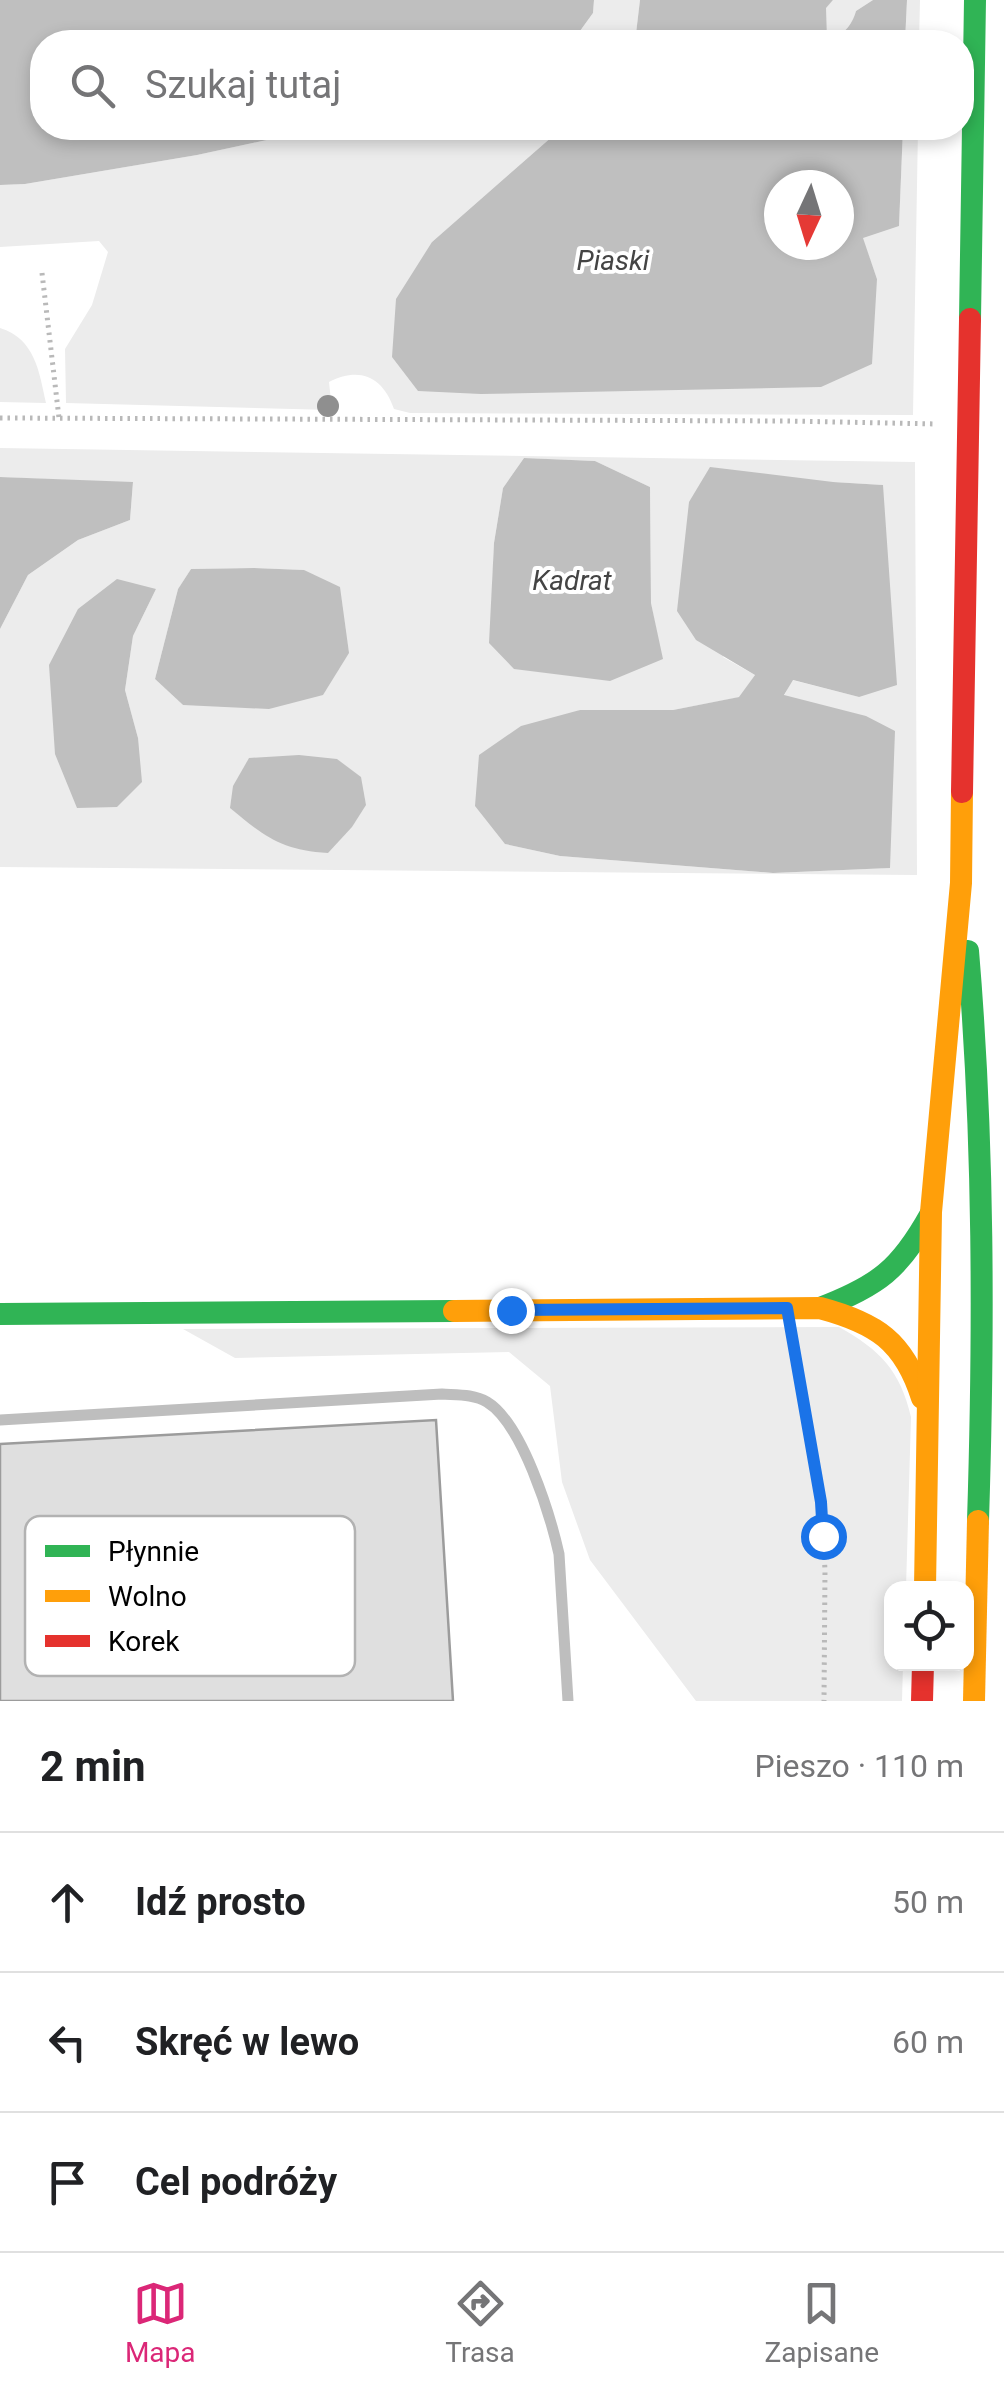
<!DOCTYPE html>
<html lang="pl">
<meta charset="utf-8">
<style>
:root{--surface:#fff;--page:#f6f6f6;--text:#202124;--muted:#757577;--line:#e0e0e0;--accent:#db2777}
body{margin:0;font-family:Roboto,sans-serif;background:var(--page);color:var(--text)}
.controls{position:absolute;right:30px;bottom:30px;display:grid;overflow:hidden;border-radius:20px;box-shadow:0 5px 15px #0003}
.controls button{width:90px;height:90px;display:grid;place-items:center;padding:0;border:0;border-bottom:2px solid var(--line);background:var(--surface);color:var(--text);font:50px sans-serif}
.compass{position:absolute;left:764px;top:170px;width:90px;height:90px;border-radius:50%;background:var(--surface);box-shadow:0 5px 15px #0003;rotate:184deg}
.stop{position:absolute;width:30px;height:30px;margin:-22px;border:8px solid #1a73e8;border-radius:50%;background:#fff}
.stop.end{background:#1a73e8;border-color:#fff;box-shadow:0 2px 10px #0008}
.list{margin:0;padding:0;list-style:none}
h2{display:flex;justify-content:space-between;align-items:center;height:130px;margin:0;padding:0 40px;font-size:42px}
h2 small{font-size:32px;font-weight:400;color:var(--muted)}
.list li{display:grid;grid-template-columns:65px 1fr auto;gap:30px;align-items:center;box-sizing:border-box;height:140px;padding:0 40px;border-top:2px solid var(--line)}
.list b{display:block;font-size:38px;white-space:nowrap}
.list em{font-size:32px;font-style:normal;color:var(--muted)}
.icon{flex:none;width:55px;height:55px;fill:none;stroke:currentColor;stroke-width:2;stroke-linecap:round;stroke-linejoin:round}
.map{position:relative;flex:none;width:1004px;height:1701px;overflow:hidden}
.search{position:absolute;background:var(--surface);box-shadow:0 5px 15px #0003;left:30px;right:30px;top:30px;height:110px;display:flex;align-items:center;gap:25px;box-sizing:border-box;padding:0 35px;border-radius:40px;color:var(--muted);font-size:38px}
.sheet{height:550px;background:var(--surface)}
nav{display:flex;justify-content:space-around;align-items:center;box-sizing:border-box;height:140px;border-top:2px solid var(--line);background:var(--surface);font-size:28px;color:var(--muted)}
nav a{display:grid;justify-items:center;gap:5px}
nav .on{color:var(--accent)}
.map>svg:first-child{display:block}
.green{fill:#ececec;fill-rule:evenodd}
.water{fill:#bfbfbf;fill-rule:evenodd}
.building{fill:#dfdfdf;stroke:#9c9c9c;stroke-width:2.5}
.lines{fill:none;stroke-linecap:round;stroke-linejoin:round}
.path{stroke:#b9b9b9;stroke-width:5;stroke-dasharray:2.5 5;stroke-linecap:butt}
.lane{stroke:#bebebe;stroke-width:11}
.fast{stroke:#30b455;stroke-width:22}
.slow{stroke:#ff9f0a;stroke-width:22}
.jam{stroke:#e5322d;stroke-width:22}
.tree{fill:#8f8f8f}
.route{stroke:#1a73e8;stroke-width:12}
.labels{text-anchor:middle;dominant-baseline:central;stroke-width:8;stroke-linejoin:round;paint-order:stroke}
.water-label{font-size:28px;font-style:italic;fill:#444;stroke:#fff}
.key{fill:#fff;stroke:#b2b2b2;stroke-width:2.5}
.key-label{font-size:28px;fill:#000}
</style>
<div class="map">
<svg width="1004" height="1701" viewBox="0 0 1004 1701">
<rect width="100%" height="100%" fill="#fff"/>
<!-- green -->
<g class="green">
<path d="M594,0H640L635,42H572L593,13Z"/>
<path d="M833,0H873L856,11C851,28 843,35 826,39L825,8Z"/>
<path d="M907,0H920L919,42H905Z"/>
<path d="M343,128H562L432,242L877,279L862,237L899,225L903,128H918L913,415L410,413L394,409C383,377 360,366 329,382L332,410L66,403L65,349L92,305L108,252L99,241L0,247V185L25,184L197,155L313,130Z"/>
<path d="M0,328C35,339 39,371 46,403L0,402Z"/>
<path d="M0,448L915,462L917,875L0,867V629L28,575L78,540L130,520L133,483L0,477ZM524,458L595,461L650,487L651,603L662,659L490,643L494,543L503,488ZM833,482L883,485L859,697L792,680L784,696L829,708L889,868L773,873L560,856L505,844L579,710H673L740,697L755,675L723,657ZM254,568L304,570L183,705L155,679L178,589L191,569ZM156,589L133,636L125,690L138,738L78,609Z"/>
<path d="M839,1327C880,1350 900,1370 911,1417L906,1588H892V1664H903L902,1701H696L590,1560L562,1482L550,1386L509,1352L235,1358L183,1329Z"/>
</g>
<!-- water -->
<g class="water">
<path d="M0,0H594L593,13L572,42H42V128H343L313,130L197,155L25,184L0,185Z"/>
<path d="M640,0H833L826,8L827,39C844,35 851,27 856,11L873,0H907L905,42H635Z"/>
<path d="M562,128H903L899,226L863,238L877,279L872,364L821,387L481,394L418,391L392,357L396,299L432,242ZM779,185H839V245H779Z"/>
<path d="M524,458L595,461L650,487L651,603L663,659L610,681L514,669L489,643L494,543L503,488Z"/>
<path d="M710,467L833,482L883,485L897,685L859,697L793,680L784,695L866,716L895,731L890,868L773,873L560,856L505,844L475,806L479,755L521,726L580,710H673L739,697L755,675L696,640L677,611L689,502Z"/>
<path d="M0,477L133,482L130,520L78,540L28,575L0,629Z"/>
<path d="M254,568L304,570L340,587L349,653L323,695L269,709L183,705L155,679L178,589L191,569Z"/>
<path d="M117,579L156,589L133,636L125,690L138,738L142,782L117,807L77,808L55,754L49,665L78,609Z"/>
<path d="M299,755L337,759L361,777L366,805L352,827L328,853C281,850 265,837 230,808L233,786L249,758Z"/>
</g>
<!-- building -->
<path class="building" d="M436,1420L453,1701H0V1444Z"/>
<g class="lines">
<!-- path -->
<g class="path">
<path d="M42,273L59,418"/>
<path d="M0,418L787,421L937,424"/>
<path d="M792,1335L821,1503L825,1570L824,1701"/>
</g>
<!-- lane -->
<path class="lane" d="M0,1420L442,1394C457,1395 474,1394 487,1402C522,1423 550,1514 559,1554L568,1701"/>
<!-- fast -->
<g class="fast">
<path d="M970,319L975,0"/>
<path d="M968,951C984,1141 984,1331 978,1521"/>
<path d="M820,1308C878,1286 900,1269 930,1215"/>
<path d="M0,1314L454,1311"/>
</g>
<!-- slow -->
<g class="slow">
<path d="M454,1311L820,1308C876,1323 904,1341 922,1398"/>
<path d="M925,1588L931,1212L961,883L962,792"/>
<path d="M974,1701L978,1521"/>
</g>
<!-- jam -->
<g class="jam">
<path d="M962,792L970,319"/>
<path d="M922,1701L923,1664"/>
</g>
</g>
<!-- trees -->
<circle class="tree" cx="328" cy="406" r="11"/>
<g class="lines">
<!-- route -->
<path class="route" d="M511,1310L787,1308L821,1502L823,1536"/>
</g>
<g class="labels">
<!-- water labels -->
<g class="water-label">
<text x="613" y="260">Piaski</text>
<text x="572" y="580">Kadrat</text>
</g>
</g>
<!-- legend -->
<rect x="25" y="1516" width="330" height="160" rx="15" class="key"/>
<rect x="45" y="1545" width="45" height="12" fill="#30b455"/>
<rect x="45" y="1590" width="45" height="12" fill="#ff9f0a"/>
<rect x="45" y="1635" width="45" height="12" fill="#e5322d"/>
<g class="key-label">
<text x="108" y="1561">Płynnie</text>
<text x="108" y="1606">Wolno</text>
<text x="108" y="1651">Korek</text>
</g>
</svg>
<div class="controls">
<button><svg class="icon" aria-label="locate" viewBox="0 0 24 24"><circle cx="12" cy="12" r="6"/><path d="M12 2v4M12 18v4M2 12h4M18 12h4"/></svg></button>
</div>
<svg class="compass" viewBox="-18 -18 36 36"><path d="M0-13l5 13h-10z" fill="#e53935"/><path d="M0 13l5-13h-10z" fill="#757577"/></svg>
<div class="stop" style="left:823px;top:1536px"></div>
<div class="stop end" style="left:511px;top:1310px"></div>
<div class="search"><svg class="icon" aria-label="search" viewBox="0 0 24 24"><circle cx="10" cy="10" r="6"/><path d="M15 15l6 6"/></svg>Szukaj tutaj</div>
</div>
<section class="sheet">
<h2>2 min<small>Pieszo · 110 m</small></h2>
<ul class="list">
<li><svg class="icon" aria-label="ahead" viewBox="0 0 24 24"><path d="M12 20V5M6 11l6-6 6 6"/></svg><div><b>Idź prosto</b></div><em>50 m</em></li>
<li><svg class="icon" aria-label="left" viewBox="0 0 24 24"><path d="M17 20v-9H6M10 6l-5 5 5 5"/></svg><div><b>Skręć w lewo</b></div><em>60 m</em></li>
<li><svg class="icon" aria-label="arrive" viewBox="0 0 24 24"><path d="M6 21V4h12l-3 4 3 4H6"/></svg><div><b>Cel podróży</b></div></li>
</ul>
</section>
<nav>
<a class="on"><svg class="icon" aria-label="map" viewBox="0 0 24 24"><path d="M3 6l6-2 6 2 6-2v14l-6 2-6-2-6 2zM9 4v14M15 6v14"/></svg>Mapa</a>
<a><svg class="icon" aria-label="directions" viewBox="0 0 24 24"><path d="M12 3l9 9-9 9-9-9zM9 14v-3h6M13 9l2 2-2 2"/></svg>Trasa</a>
<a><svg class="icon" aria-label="saved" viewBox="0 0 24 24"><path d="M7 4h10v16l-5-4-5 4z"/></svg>Zapisane</a>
</nav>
